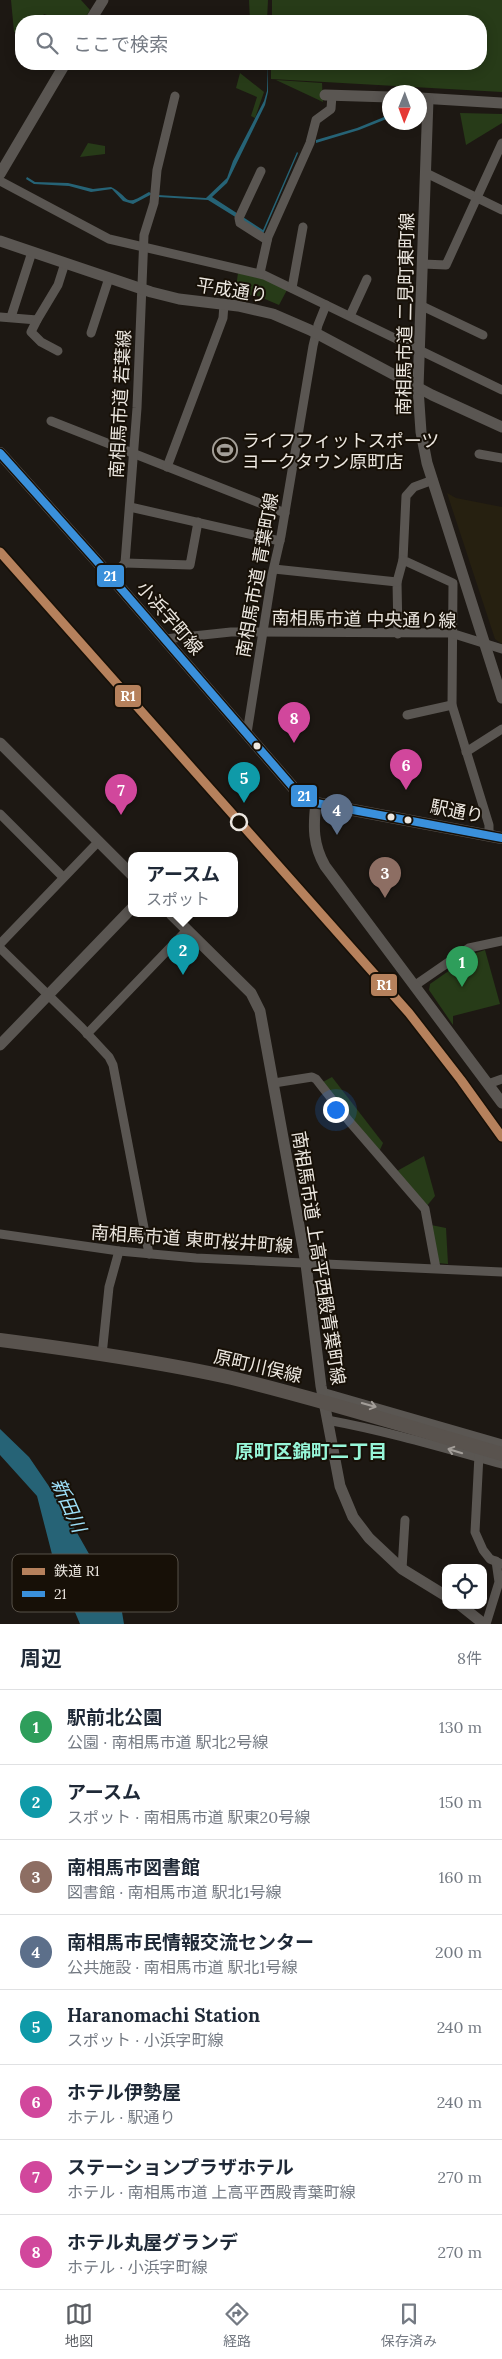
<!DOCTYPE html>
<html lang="ja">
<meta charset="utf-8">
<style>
:root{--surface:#fff;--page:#f2f2f3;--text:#1f2937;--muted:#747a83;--line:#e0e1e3;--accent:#5b5e63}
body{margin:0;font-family:Lora,"Noto Sans JP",serif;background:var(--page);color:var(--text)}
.controls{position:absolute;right:15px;bottom:15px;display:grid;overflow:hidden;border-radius:10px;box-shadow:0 2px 12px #0003}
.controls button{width:45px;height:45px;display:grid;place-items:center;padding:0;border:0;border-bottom:1px solid var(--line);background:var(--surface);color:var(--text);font:25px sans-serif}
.compass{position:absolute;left:382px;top:85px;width:45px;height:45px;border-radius:50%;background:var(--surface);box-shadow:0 2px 12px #0003;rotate:181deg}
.you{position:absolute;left:335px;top:1109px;width:18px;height:18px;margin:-12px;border:4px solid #fff;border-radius:50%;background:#1a73e8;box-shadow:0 0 0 8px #1a73e833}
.badge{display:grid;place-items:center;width:32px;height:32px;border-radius:50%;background:var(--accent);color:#fff;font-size:16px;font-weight:700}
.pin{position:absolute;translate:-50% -41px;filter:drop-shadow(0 1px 2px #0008)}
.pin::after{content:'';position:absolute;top:26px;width:18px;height:15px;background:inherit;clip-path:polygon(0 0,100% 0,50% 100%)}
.popup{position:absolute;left:128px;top:852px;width:110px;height:65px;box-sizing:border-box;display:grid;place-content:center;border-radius:10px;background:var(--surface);filter:drop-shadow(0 1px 4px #0005);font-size:16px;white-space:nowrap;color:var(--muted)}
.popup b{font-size:19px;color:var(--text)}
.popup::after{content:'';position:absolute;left:50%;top:100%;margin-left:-10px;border:10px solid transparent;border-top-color:var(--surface)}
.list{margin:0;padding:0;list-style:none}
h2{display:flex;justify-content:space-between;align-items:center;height:65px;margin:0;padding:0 20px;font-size:21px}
h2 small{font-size:16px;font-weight:400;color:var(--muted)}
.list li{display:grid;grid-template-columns:32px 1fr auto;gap:15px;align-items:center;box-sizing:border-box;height:75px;padding:0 20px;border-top:1px solid var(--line)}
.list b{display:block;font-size:19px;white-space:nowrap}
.list p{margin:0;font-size:16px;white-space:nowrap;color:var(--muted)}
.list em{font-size:16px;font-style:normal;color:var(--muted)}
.icon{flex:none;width:28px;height:28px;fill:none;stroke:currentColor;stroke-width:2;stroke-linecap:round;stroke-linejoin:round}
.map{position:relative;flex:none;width:502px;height:1624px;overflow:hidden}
.search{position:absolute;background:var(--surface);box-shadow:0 2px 12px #0003;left:15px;right:15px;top:15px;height:55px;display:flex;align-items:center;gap:12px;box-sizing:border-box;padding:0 18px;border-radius:20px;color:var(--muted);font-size:19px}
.sheet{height:665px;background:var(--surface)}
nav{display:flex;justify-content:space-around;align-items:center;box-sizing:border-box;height:70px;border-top:1px solid var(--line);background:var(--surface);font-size:14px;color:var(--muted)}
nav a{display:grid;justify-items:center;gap:2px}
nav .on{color:var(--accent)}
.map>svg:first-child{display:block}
.medical{fill:#262010}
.green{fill:#273b18}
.water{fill:#266376}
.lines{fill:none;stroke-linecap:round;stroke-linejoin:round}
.minor{stroke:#5a5652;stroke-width:9}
.tertiary{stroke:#5a5652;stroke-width:11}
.secondary{stroke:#5a5450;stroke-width:12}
.primary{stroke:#59534e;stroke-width:14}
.bus-1-casing{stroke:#171007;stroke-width:11}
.bus-1{stroke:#3a90db;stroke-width:8}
.rail-1-casing{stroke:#171007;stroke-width:12}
.rail-1{stroke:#b6815c;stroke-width:9}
.oneway{stroke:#a39e99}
.bus-dot{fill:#ece7e0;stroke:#171007;stroke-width:2}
.stop-dot{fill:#171007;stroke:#ece7e0;stroke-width:2.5}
.labels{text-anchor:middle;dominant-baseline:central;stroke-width:4;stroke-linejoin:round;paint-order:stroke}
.street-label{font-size:18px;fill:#ece7e0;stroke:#171007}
.poi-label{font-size:18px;fill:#ece7e0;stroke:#171007;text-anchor:start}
.neighbourhood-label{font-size:19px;font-weight:bold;fill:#97f6d8;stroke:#171007}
.water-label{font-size:19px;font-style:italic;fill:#9ee0f9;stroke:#171007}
.key{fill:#171007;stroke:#575048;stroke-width:1}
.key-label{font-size:14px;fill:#ece7e0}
.line-badge{stroke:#171007;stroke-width:2}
.badge-label{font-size:14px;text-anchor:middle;font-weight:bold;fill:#fff}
</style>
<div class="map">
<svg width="502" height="1624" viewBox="0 0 502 1624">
<rect width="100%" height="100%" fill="#1d1813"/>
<!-- medical -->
<path class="medical" d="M447,493L456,498L502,507V644L495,639Z"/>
<!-- green -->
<g class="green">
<path d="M11,0H81L90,10L83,21H63L44,14L40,21H21V34L14,32Z"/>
<path d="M249,0H268L267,21H250Z"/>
<path d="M272,0H502V92L271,79V64H481V21H272Z"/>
<path d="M240,73L264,92L255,118L251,116L257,97L236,88Z"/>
<path d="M276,80L322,83L323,102Z"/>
<path d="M460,113L502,114V123L466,145Z"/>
<path d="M88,143L105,146V154L80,157Z"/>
<path d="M238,273L265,279L287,290L279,305L258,296L235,294Z"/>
<path d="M485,950L500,1004L453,1016V1025L429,990L430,984L473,954Z"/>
<path d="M332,1077L383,1143L379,1152L321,1083Z"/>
<path d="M424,1156L435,1196L426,1207L397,1171Z"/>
<path d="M431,1225L446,1228L448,1264L438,1263Z"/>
</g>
<!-- water -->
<g class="water">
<path d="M268,64V92L265,105L227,183L212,197L263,230L297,152L298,153L263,234L208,200L158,197V195L206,198L227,178L233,161L264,101L267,91Z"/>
<path d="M389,115V118L359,130L316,143V140L357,128Z"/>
<path d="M27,177L35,182L68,183L93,189L111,187C132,198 122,208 149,192L152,194L133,204L123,201L112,189L91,192L69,186L34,184L26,179Z"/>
<path d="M0,1429L29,1457L59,1501L122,1612L124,1624H80L54,1562L37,1496L0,1455Z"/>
</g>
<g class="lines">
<!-- minor -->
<g class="minor">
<path d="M261,171L239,218L240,223L267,240"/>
<path d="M426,173L502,210"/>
<path d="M0,181L109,239L264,275L502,390"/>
<path d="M423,264L446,265L502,143"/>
<path d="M260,273L268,237L310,143L316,120L331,109L332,95"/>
<path d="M292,288L303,227"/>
<path d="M422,306L483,335"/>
<path d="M350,316L367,279"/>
<path d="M0,317L37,320L58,285L65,263"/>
<path d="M11,317L32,252"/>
<path d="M37,320L31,332L41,342L58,351"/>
<path d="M91,333L109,278"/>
<path d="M51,421L285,513"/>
<path d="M479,454L502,458"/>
<path d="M167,467L223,318L224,304"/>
<path d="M433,480L414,487L406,496L403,560L453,583L452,705L489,825V835"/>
<path d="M130,507L280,541"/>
<path d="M125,563L137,408L144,235L154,203L157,170L175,96"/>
<path d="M125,563L190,565L198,522"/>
<path d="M274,569L397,582L398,634"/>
<path d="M111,577L125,563"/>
<path d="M397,582L403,560"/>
<path d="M165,639L231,632L451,633L502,649"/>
<path d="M407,715L452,705"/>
<path d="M247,733L272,575L281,536L313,346L318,325L326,305"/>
<path d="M466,752L502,729"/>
<path d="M0,814L63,877"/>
<path d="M0,944L99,841"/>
<path d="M0,948L82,1028L109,1057L113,1065L149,1254"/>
<path d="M414,986L469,948L502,941"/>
<path d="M87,1034L187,930"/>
<path d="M274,1083L312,1077L316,1079L349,1121L425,1209L436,1268"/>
<path d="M488,1084L502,1079"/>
<path d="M0,1234L119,1251L196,1258L502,1272"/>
<path d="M102,1355L109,1287L119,1251"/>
<path d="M322,1392L502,1444"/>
<path d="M327,1420C387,1431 444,1448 502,1464"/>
<path d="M479,1455L475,1532L483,1550L490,1559L502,1564"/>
<path d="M402,1569L405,1520"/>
<path d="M486,1624L499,1582L496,1561"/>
</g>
<!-- tertiary -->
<g class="tertiary">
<path d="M90,21L103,0"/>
<path d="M325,95L390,97"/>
<path d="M420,98L502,103"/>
<path d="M428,99L418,388L421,432L427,463L502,698"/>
<path d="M0,174L65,64"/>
<path d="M0,241L151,292L179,299L238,306L273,314L310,330L432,395L502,427"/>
<path d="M0,743L132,875"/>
<path d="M316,803C313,827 313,845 325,866L502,1103"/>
<path d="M171,914L251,993L260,1011L306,1264L321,1386L340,1486L353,1517L369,1538L402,1569L446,1596"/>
<path d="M0,1045L132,908"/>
<path d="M460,1605L484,1624"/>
</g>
<!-- secondary -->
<path class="secondary" d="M0,453L111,577L297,792L316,803L502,838"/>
<!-- primary -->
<path class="primary" d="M0,1340C77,1350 156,1361 232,1378C323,1400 412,1428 502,1454"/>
<defs>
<path id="bus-1" d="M0,453L111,577L297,792L316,803L502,838"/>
</defs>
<!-- bus-1 casing -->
<use href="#bus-1" class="bus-1-casing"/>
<!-- bus-1 -->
<use href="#bus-1" class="bus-1"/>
<defs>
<path id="rail-1" d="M0,552L409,1013L461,1080L502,1137"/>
</defs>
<!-- rail-1 casing -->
<use href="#rail-1" class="rail-1-casing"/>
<!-- rail-1 -->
<use href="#rail-1" class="rail-1"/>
</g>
<!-- one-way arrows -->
<defs><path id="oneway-shaft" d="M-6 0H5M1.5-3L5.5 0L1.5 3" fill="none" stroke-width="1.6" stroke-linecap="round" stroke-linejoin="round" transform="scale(1.25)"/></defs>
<g class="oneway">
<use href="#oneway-shaft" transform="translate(369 1405) rotate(16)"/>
<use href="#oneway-shaft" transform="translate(455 1451) rotate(-163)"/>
</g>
<!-- icons -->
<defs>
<symbol id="stadium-ring" viewBox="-11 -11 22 22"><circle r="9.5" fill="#171007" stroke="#a49f98" stroke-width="1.5"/><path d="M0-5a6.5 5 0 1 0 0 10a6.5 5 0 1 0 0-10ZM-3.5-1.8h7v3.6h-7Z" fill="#a49f98"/></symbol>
</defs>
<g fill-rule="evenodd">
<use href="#stadium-ring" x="211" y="436" width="28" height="28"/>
</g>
<!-- markers -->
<g class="bus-dot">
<circle cx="257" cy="746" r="4.5"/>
<circle cx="391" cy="817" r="4.5"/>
<circle cx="408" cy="820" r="4.5"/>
</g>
<circle class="stop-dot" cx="239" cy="822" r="8"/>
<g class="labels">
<!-- street labels -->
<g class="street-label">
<text transform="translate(232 290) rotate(9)">平成通り</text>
<text transform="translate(405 314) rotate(-89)">南相馬市道 二見町東町線</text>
<text transform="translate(120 404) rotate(-87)">南相馬市道 若葉線</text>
<text transform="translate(257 575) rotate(-80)">南相馬市道 青葉町線</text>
<text transform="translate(170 618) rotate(49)">小浜字町線</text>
<text transform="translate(364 619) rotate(1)">南相馬市道 中央通り線</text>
<text transform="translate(457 811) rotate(11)">駅通り</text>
<text transform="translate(192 1239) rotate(4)">南相馬市道 東町桜井町線</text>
<text transform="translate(319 1258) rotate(81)">南相馬市道 上高平西殿青葉町線</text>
<text transform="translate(258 1366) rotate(13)">原町川俣線</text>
</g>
<!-- poi labels -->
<g class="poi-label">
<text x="242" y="440">ライフフィットスポーツ<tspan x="242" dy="21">ヨークタウン原町店</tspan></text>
</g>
<!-- neighbourhood labels -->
<g class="neighbourhood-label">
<text x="311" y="1451">原町区錦町二丁目</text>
</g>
<!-- water labels -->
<g class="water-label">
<text transform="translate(69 1505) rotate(66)">新田川</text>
</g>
</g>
<!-- legend -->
<rect x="12" y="1554" width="166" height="58" rx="8" class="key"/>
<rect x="22" y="1568" width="23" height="7" fill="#b6815c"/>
<rect x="22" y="1591" width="23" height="6" fill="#3a90db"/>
<g class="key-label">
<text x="54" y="1576">鉄道 R1</text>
<text x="54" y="1599">21</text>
</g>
<g class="line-badge">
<rect x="96" y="564" width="29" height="24" rx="5" fill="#3a90db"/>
<rect x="114" y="684" width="28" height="24" rx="5" fill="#b6815c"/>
<rect x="290" y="784" width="28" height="24" rx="5" fill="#3a90db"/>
<rect x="370" y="973" width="28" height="24" rx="5" fill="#b6815c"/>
</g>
<g class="badge-label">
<text x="110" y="581">21</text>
<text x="128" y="701">R1</text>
<text x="304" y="801">21</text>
<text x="384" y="990">R1</text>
</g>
</svg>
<div class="controls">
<button><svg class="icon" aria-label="locate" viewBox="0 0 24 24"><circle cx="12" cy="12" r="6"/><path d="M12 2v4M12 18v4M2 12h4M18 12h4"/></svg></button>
</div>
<svg class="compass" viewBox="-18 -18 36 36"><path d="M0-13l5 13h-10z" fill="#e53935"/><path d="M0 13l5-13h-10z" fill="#747a83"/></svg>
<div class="you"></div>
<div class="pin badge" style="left:462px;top:987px;background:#2e9e5b">1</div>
<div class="pin badge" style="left:183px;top:975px;background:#0f9aa8">2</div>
<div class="popup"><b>アースム</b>スポット</div>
<div class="pin badge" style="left:385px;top:898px;background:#8d6e63">3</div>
<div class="pin badge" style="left:337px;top:835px;background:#5c6f8a">4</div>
<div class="pin badge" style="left:244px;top:803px;background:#0f9aa8">5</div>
<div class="pin badge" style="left:406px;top:790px;background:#d1479c">6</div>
<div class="pin badge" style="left:121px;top:815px;background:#d1479c">7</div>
<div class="pin badge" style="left:294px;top:743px;background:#d1479c">8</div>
<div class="search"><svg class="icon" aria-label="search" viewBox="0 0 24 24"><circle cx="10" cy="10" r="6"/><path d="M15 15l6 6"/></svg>ここで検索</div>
</div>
<section class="sheet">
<h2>周辺<small>8件</small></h2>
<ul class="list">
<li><span class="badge" style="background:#2e9e5b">1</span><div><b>駅前北公園</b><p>公園 · 南相馬市道 駅北2号線</p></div><em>130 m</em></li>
<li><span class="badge" style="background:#0f9aa8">2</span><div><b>アースム</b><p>スポット · 南相馬市道 駅東20号線</p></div><em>150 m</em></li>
<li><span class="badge" style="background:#8d6e63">3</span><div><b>南相馬市図書館</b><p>図書館 · 南相馬市道 駅北1号線</p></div><em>160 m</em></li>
<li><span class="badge" style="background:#5c6f8a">4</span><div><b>南相馬市民情報交流センター</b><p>公共施設 · 南相馬市道 駅北1号線</p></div><em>200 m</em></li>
<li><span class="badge" style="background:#0f9aa8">5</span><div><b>Haranomachi Station</b><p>スポット · 小浜字町線</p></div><em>240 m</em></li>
<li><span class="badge" style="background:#d1479c">6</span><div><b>ホテル伊勢屋</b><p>ホテル · 駅通り</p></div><em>240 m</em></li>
<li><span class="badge" style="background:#d1479c">7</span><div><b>ステーションプラザホテル</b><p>ホテル · 南相馬市道 上高平西殿青葉町線</p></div><em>270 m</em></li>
<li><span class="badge" style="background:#d1479c">8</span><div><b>ホテル丸屋グランデ</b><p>ホテル · 小浜字町線</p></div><em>270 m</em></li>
</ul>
</section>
<nav>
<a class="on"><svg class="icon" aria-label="map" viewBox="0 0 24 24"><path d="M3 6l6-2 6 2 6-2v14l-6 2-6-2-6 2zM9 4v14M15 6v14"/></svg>地図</a>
<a><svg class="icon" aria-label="directions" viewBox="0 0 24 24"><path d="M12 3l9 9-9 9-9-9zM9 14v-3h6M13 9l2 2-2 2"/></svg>経路</a>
<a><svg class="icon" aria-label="saved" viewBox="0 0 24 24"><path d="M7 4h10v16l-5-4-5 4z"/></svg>保存済み</a>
</nav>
